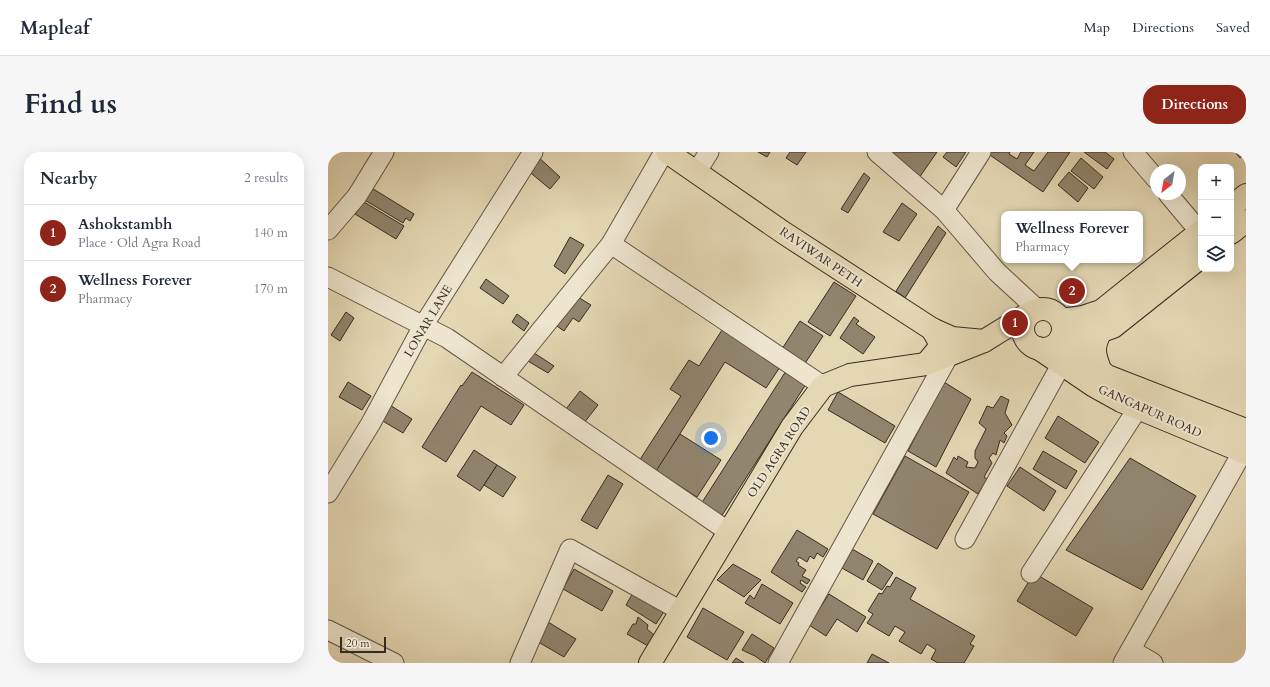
<!DOCTYPE html>
<meta charset="utf-8">
<style>
:root{--surface:#fff;--page:#f6f6f7;--text:#1f2937;--muted:#747a83;--line:#e0e1e3;--accent:#8f2418}
body{margin:0;font-family:Cardo,serif;background:var(--page);color:var(--text)}
.controls{position:absolute;right:12px;top:12px;display:grid;overflow:hidden;border-radius:8px;box-shadow:0 4px 16px #0002}
.controls button{width:36px;height:36px;display:grid;place-items:center;padding:0;border:0;border-bottom:1px solid var(--line);background:var(--surface);color:var(--text);font:20px sans-serif}
.compass{position:absolute;left:822px;top:12px;width:36px;height:36px;border-radius:50%;background:var(--surface);box-shadow:0 4px 16px #0002;rotate:211deg}
.scale{position:absolute;left:12px;bottom:10px;width:46px;box-sizing:border-box;padding-left:4px;border:2px solid #372c23;border-top:0;font-size:11px;line-height:14px;white-space:nowrap;color:#372c23;-webkit-text-stroke:3px #ede5ce;paint-order:stroke}
.you{position:absolute;left:383px;top:286px;width:14px;height:14px;margin:-10px;border:3px solid #fff;border-radius:50%;background:#1a73e8;box-shadow:0 0 0 6px #1a73e833}
.badge{display:grid;place-items:center;width:26px;height:26px;border-radius:50%;background:var(--accent);color:#fff;font-size:13px;font-weight:700}
.pin{position:absolute;translate:-50% -50%;border:2px solid #fff;box-shadow:0 1px 4px #0006}
.popup{position:absolute;left:673px;top:59px;width:142px;height:52px;box-sizing:border-box;display:grid;place-content:center;border-radius:8px;background:var(--surface);filter:drop-shadow(0 1px 3px #0005);font-size:13px;white-space:nowrap;color:var(--muted)}
.popup b{font-size:15px;color:var(--text)}
.popup::after{content:'';position:absolute;left:50%;top:100%;margin-left:-8px;border:8px solid transparent;border-top-color:var(--surface)}
.list{margin:0;padding:0;list-style:none}
h2{display:flex;justify-content:space-between;align-items:center;height:52px;margin:0;padding:0 16px;font-size:17px}
h2 small{font-size:13px;font-weight:400;color:var(--muted)}
.list li{display:grid;grid-template-columns:26px 1fr auto;gap:12px;align-items:center;box-sizing:border-box;height:56px;padding:0 16px;border-top:1px solid var(--line)}
.list b{display:block;font-size:15px;white-space:nowrap}
.list p{margin:0;font-size:13px;white-space:nowrap;color:var(--muted)}
.list em{font-size:13px;font-style:normal;color:var(--muted)}
.icon{flex:none;width:22px;height:22px;fill:none;stroke:currentColor;stroke-width:2;stroke-linecap:round;stroke-linejoin:round}
.map{position:relative;flex:none;width:918px;height:511px;overflow:hidden;border-radius:16px}
header{display:flex;align-items:center;gap:24px;box-sizing:border-box;height:56px;padding:0 20px;background:var(--surface);border-bottom:1px solid var(--line)}
header strong{font-size:19px}
nav{display:flex;gap:22px;margin-inline-start:auto;font-size:14px}
.intro{display:flex;align-items:center;justify-content:space-between;box-sizing:border-box;height:96px;padding:0 24px}
h1{margin:0;font-size:28px}
.button{padding:10px 18px;border-radius:16px;background:var(--accent);color:#fff;font-size:14px;font-weight:700}
main{display:flex;gap:24px;padding:0 24px}
aside{flex:1;background:var(--surface);border-radius:16px;box-shadow:0 4px 16px #0002}
.map>svg:first-child{display:block}
.building{fill:#91856e;stroke:#372c23}
.lines{fill:none;stroke-linecap:round;stroke-linejoin:round}
.minor-casing{stroke:#625747;stroke-width:21}
.major-casing{stroke:#372c23;stroke-width:24}
.highway-casing{stroke:#372c23;stroke-width:24}
.minor{stroke:#ede5ce;stroke-width:19}
.major{stroke:#e4d7b4;stroke-width:22}
.highway{stroke:#e4d7b4;stroke-width:22}
.labels{text-anchor:middle;dominant-baseline:central;stroke-width:4;stroke-linejoin:round;paint-order:stroke}
.street-label{font-size:12px;fill:#372c23;stroke:#ede5ce}
</style>
<header>
<strong>Mapleaf</strong>
<nav><a>Map</a><a>Directions</a><a>Saved</a></nav>
</header>
<div class="intro"><h1>Find us</h1><a class="button">Directions</a></div>
<main>
<aside>
<h2>Nearby<small>2 results</small></h2>
<ul class="list">
<li><span class="badge">1</span><div><b>Ashokstambh</b><p>Place · Old Agra Road</p></div><em>140 m</em></li>
<li><span class="badge">2</span><div><b>Wellness Forever</b><p>Pharmacy</p></div><em>170 m</em></li>
</ul>
</aside>
<div class="map">
<svg width="918" height="511" viewBox="0 0 918 511">
<rect width="100%" height="100%" fill="#e4d7b4"/>
<filter id="stains"><feTurbulence type="fractalNoise" baseFrequency=".005" numOctaves="4"/><feColorMatrix values="0 0 0 0 .2 0 0 0 0 .09 0 0 0 0 .02 0 0 0 .5 -.17"/></filter>
<radialGradient id="worn" r=".72"><stop offset=".6" stop-color="#630" stop-opacity="0"/><stop offset="1" stop-color="#630" stop-opacity=".3"/></radialGradient>
<!-- building -->
<g class="building">
<path d="M430,0H442L439,5Z"/>
<path d="M462,0H478L469,13L458,6Z"/>
<path d="M564,0H609L591,26L561,5Z"/>
<path d="M619,0H638L628,15L615,5Z"/>
<path d="M659,0H682L681,2L689,7L693,0H706L697,13L706,19L720,0H742L715,40L659,1Z"/>
<path d="M756,0H777L786,7L779,17Z"/>
<path d="M907,0H918L912,6Z"/>
<path d="M208,3L232,25L222,37L198,17Z"/>
<path d="M753,6L775,25L766,37L743,19Z"/>
<path d="M741,20L760,36L750,50L730,33Z"/>
<path d="M536,21L542,26L520,61L513,57Z"/>
<path d="M42,35L86,62L82,69L78,66L75,71L35,47Z"/>
<path d="M36,50L76,74L68,87L27,62Z"/>
<path d="M574,51L589,62L571,89L555,80Z"/>
<path d="M610,74L618,81L577,146L568,139Z"/>
<path d="M242,85L256,93L237,122L226,114Z"/>
<path d="M158,127L181,144L175,152L152,136Z"/>
<path d="M506,130L528,144L502,184L480,170Z"/>
<path d="M245,142L263,153L251,170L245,166L236,179L223,170Z"/>
<path d="M18,160L26,166L12,189L3,183Z"/>
<path d="M189,162L201,171L196,179L184,170Z"/>
<path d="M526,165L531,169L528,172L547,185L535,202L512,186Z"/>
<path d="M472,169L495,184L474,216L452,200Z"/>
<path d="M394,178L452,215L438,236L397,210L328,320L311,309L353,244L342,237L361,208L371,214Z"/>
<path d="M200,197L226,214L220,221L193,205Z"/>
<path d="M458,219L478,232L393,365L373,352Z"/>
<path d="M144,220L196,253L183,273L153,254L118,310L94,295L133,233L134,234Z"/>
<path d="M20,230L43,244L34,258L11,245Z"/>
<path d="M616,230L643,247L608,315L580,299Z"/>
<path d="M252,239L270,253L256,271L238,257Z"/>
<path d="M510,240L567,274L557,291L500,258Z"/>
<path d="M673,244L681,248L677,261L684,273L676,281L679,284L676,291L672,288L668,303L665,301L661,306L664,311L656,325L659,327L650,342L618,321L626,305L629,308L630,304L640,310L638,315L647,316L650,310L647,306V299L658,277L651,271L659,254L665,256Z"/>
<path d="M57,250L84,267L75,281L48,265Z"/>
<path d="M730,264L771,290L757,311L717,286Z"/>
<path d="M352,282L393,308L369,345L328,319Z"/>
<path d="M146,298L169,313L152,339L129,324Z"/>
<path d="M715,299L749,319L738,337L705,317Z"/>
<path d="M577,304L641,340L609,397L545,362Z"/>
<path d="M802,306L868,344L814,438L738,398Z"/>
<path d="M169,313L188,325L175,345L156,333Z"/>
<path d="M692,315L728,339L716,359L679,334Z"/>
<path d="M280,323L295,332L269,377L253,368Z"/>
<path d="M469,378L500,397L495,405L489,401L486,407L482,404L479,410L471,405L468,409L471,411L470,413L478,418L474,424L482,428L479,432L473,428L472,431L478,435L474,440L443,420Z"/>
<path d="M524,397L545,409L535,428L514,416Z"/>
<path d="M550,411L565,421L554,438L539,429Z"/>
<path d="M405,412L433,428L416,445L389,428Z"/>
<path d="M246,417L285,439L274,459L235,437Z"/>
<path d="M706,421L765,456L748,484L689,449Z"/>
<path d="M568,425L588,436L582,447L647,484L642,492L646,494L636,511H610L603,507L608,498L599,492L593,502L571,489L577,480L567,474L561,484L539,471L545,462L540,459L551,441L554,442L559,434L562,435Z"/>
<path d="M434,432L465,451L452,472L417,451L422,443L426,447Z"/>
<path d="M306,439L337,458L328,472L298,453Z"/>
<path d="M501,442L538,465L529,480L509,467L498,484L481,473Z"/>
<path d="M375,456L416,480L399,508L359,485Z"/>
<path d="M310,465L320,473L319,477L326,483L320,494L299,482L305,472H308Z"/>
<path d="M215,467L248,487L236,505L205,487Z"/>
<path d="M424,482L446,496L437,511L427,504L414,498Z"/>
<path d="M544,502L561,511H539Z"/>
<path d="M408,506L416,511H404Z"/>
</g>
<g class="lines">
<defs>
<g id="minor">
<path d="M549,0L616,58L669,120L709,157"/>
<path d="M805,0L828,27"/>
<path d="M369,19L381,0"/>
<path d="M840,42L872,80"/>
<path d="M616,58L653,0"/>
<path d="M0,78L29,44L56,0"/>
<path d="M283,92L495,234"/>
<path d="M0,125L119,186L401,380"/>
<path d="M175,225L283,92L336,0"/>
<path d="M0,341L43,271L95,174L205,0"/>
<path d="M637,387L733,213"/>
<path d="M703,421L810,256"/>
<path d="M0,478L66,511"/>
<path d="M803,498L825,511"/>
<path d="M192,511L242,397L353,459"/>
<path d="M450,511L621,203"/>
<path d="M795,511L918,294"/>
</g>
<g id="major">
<path d="M339,0L456,81L604,177L624,186L656,189"/>
<path d="M732,188L779,224L918,278"/>
<path d="M710,196L766,234L793,249L918,301"/>
</g>
<g id="highway">
<path d="M903,55L918,43"/>
<path d="M903,81L918,69"/>
<circle cx="715" cy="177" r="20"/>
<path d="M733,168L755,165L773,159L873,79"/>
<path d="M732,188L760,184L785,175L873,105"/>
<path d="M598,212L612,195L611,189L604,177"/>
<path d="M773,220C766,202 764,196 773,179"/>
<path d="M322,511L464,275L495,234L522,223L598,212L656,189L703,160"/>
</g>
</defs>
<!-- minor casing -->
<use href="#minor" class="minor-casing"/>
<!-- major casing -->
<use href="#major" class="major-casing"/>
<!-- highway casing -->
<use href="#highway" class="highway-casing"/>
<!-- minor -->
<use href="#minor" class="minor"/>
<!-- major -->
<use href="#major" class="major"/>
<!-- highway -->
<use href="#highway" class="highway"/>
</g>
<g class="labels">
<!-- street labels -->
<g class="street-label">
<text transform="translate(493 105) rotate(34)">RAVIWAR PETH</text>
<text transform="translate(100 169) rotate(-59)">LONAR LANE</text>
<text transform="translate(822 259) rotate(24)">GANGAPUR ROAD</text>
<text transform="translate(451 300) rotate(-57)">OLD AGRA ROAD</text>
</g>
</g>
<rect width="100%" height="100%" filter="url(#stains)"/>
<rect width="100%" height="100%" fill="url(#worn)"/>
</svg>
<div class="controls">
<button>+</button>
<button>−</button>
<button><svg class="icon" aria-label="layers" viewBox="0 0 24 24"><path d="M12 4l9 5-9 5-9-5zM3 14l9 5 9-5"/></svg></button>
</div>
<svg class="compass" viewBox="-18 -18 36 36"><path d="M0-13l5 13h-10z" fill="#e53935"/><path d="M0 13l5-13h-10z" fill="#747a83"/></svg>
<div class="scale">20 m</div>
<div class="you"></div>
<div class="pin badge" style="left:687px;top:171px">1</div>
<div class="pin badge" style="left:744px;top:139px">2</div>
<div class="popup"><b>Wellness Forever</b>Pharmacy</div>
</div>
</main>
